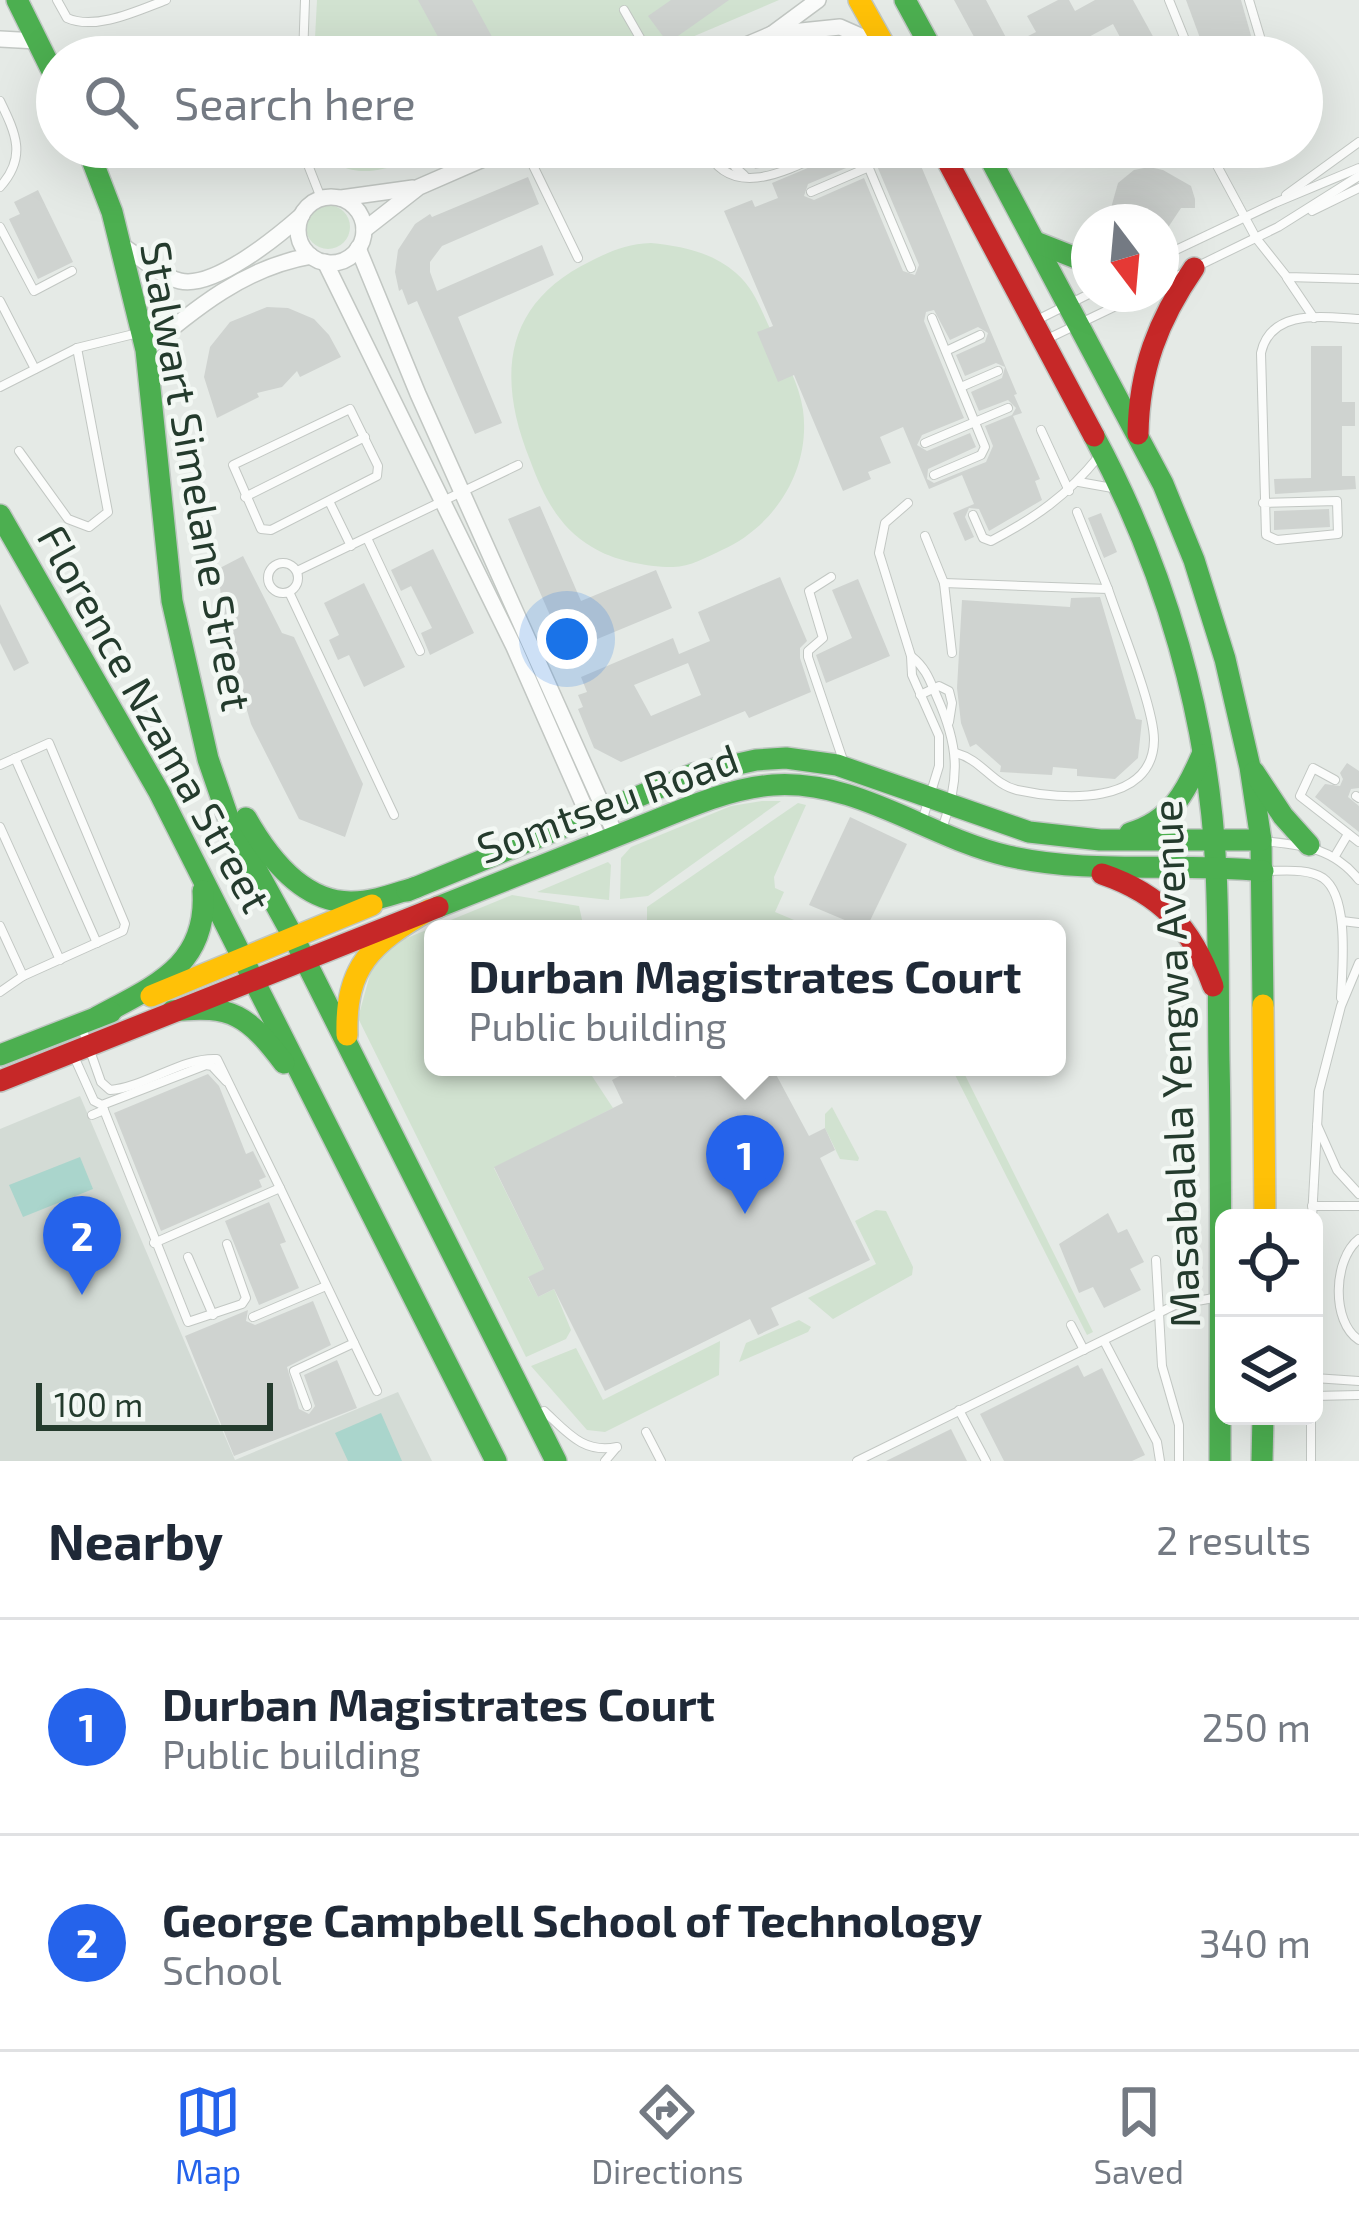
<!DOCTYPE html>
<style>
:root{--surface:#fff;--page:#f6f6f7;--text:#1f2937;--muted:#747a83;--line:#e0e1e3;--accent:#2563eb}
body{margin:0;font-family:"Exo 2",sans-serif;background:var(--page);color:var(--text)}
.controls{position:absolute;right:36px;bottom:36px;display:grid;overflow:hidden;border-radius:18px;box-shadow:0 12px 48px #0002}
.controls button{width:108px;height:108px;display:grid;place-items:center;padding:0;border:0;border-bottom:3px solid var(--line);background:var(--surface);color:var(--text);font:60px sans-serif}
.compass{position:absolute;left:1071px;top:204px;width:108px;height:108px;border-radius:50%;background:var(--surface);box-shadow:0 12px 48px #0002;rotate:164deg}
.scale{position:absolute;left:36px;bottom:30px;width:237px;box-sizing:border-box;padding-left:12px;border:6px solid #243b2d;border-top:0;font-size:33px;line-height:42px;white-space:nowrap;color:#243b2d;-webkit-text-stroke:9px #f3f8f4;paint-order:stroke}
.you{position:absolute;left:567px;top:639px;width:42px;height:42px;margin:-30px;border:9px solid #fff;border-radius:50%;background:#1a73e8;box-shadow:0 0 0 18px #1a73e833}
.badge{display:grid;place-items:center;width:78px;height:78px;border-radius:50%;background:var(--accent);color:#fff;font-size:39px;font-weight:700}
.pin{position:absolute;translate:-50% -99px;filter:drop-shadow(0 3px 6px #0008)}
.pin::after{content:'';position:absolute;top:63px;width:42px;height:36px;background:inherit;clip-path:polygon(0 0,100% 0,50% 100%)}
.popup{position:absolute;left:424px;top:920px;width:642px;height:156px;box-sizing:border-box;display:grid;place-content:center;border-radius:18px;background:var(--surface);filter:drop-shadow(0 3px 9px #0005);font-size:39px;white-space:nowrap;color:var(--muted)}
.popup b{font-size:45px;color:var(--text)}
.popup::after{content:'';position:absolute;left:50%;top:100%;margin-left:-24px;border:24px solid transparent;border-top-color:var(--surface)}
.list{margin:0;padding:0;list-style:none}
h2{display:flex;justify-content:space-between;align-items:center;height:156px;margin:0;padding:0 48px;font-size:51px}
h2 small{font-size:39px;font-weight:400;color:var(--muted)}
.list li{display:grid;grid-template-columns:78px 1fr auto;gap:36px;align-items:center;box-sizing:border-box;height:216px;padding:0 48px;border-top:3px solid var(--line)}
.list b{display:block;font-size:45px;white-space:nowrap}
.list p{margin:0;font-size:39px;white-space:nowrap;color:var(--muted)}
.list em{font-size:39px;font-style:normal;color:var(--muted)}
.icon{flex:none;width:66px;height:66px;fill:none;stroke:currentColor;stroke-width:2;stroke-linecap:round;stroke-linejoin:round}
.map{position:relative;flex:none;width:1359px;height:1461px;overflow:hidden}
.search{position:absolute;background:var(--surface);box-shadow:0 12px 48px #0002;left:36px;right:36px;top:36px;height:132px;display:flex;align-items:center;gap:30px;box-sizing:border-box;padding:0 42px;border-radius:66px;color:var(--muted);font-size:45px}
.sheet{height:588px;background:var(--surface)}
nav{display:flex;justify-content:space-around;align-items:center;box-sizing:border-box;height:168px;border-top:3px solid var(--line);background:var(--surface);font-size:33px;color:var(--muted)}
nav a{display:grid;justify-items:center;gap:6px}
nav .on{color:var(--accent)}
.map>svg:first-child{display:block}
.built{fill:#d3dbd5}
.green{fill:#d1e2d0}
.water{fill:#aad5cc}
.building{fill:#cfd3d0;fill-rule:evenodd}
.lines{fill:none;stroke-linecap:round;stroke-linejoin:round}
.lane-casing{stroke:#c2c7c3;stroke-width:10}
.street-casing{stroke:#c2c7c3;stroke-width:18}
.fast-casing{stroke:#c0c7c3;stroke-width:24}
.slow-casing{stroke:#c0c7c3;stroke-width:24}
.jam-casing{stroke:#c0c7c3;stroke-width:24}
.lane{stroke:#fbfcfb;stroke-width:8}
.street{stroke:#fbfcfb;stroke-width:15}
.fast{stroke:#4caf50;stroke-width:21}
.slow{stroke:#ffc107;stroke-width:21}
.jam{stroke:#c62828;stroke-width:21}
.labels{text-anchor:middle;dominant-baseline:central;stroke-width:9;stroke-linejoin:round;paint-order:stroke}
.street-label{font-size:42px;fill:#243b2d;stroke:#f3f8f4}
</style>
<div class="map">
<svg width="1359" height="1461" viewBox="0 0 1359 1461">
<rect width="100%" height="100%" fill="#e5eae6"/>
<!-- built -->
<path class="built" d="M80,1096L235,1460L398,1392L432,1461H0V1129Z"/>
<!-- green -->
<g class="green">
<path d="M317,0H779L645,57H314Z"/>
<path d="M317,147H440C399,166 351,190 317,147Z"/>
<circle cx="328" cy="227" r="22"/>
<path d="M651,243C681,246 712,252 736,273C755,289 762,313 773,335C785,359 799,383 803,410C811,470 775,526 722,550C707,557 688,568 671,567C647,567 612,560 592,547C558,527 543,495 530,460C496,376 504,303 591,261C613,250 627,244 651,243Z"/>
<path d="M762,801H781L648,896L620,899L621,858L631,847L731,806Z"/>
<path d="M798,803L806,805L774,877L775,888L784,892L775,912L794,920L790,929H647V907Z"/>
<path d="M608,862L611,865L609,900L537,892Z"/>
<path d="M512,895L579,906L584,929H433V1067H604L606,1070L592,1076L613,1108L494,1168L544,1269L528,1278L538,1297L554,1289L571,1330L566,1339L526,1357L358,1018L374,960L402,940Z"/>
<path d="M951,1067H961L1093,1332L1087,1335Z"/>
<path d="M832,1107L859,1158L858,1161L840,1159L825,1128V1114Z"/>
<path d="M876,1210L886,1211L913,1267L912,1275L833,1319L808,1298L876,1264L855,1221Z"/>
<path d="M799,1320L811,1327L808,1332L739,1362L746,1343Z"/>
<path d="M720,1341L719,1375L605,1432L587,1430L531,1366L576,1348L603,1400Z"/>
</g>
<!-- water -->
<g class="water">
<path d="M80,1157L93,1189L23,1217L9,1185Z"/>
<path d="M381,1413L402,1461H348L335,1433Z"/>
</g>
<!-- building -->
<g class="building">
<path d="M418,0H472L503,57H449Z"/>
<path d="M671,0H729L668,43L648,16Z"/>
<path d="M954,0H986L1010,45L1036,32L1027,16L1058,0H1069L1075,11L1095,0H1133L1155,40L1129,54L1113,24L1083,40L1089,51L1078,57H985Z"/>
<path d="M1186,0H1241L1257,57H1207Z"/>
<path d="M746,147H818L781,163L755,169Z"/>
<path d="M845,147H852L858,163L808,184L804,196L814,200L864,178L903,271L915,275L919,265L869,147H909L912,156L916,154L1017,394L1014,395L1022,413L1013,416L1040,479L1035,481L1042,500L989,531L979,509L969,508L965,517L974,537L965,541L953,513L974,504L962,475L929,489L903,427L880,437L891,463L868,472L871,479L843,491L794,375L778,382L757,332L773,326L724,211L752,200L755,207L778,198L772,183L841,154ZM934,310L950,340L978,327L988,333L985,342L956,355L965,376L996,363L1005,367L1002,378L971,392L979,411L1008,400L1016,408L1012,415L985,426L993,446L986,462L934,483L927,479L928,469L976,447L970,433L927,451L917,445L922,435L964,418L924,321L926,312Z"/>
<path d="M1149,167L1163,170L1191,186L1195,199V208H1181L1161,238V222H1114L1111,208L1118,183L1134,170Z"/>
<path d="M528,177L539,204L442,246L430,262V272L437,291L542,245L554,275L458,317L502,423L475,434L417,301L408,305L402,289L399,291L395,272L398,250L415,224L430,214L432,217Z"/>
<path d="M38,190L73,262L38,279L9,219L20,214L14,202Z"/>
<path d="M267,307L288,308L314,319L329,335L341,357L300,377L297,371L282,387L257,393L259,397L217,418L204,377L210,347L230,322Z"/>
<path d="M1311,346H1342V402H1355V426H1342V476H1355L1356,489L1275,494L1274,479L1311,478Z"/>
<path d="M540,506L581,601L656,570L672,608L566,652L508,519Z"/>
<path d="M1329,509L1330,527L1274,530V511Z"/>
<path d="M1101,513L1117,552L1104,558L1088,518Z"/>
<path d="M433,549L474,633L430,655L421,633L432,628L411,586L401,591L391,570Z"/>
<path d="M243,556L282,633L294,637L363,784L345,837L299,819L251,724L225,634L218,569Z"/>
<path d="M780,577L807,641L800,648V658L811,692L749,718L745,711L621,762L594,748L578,709L583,707L578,695L587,692L581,677L673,638L679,654L710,641L698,612ZM688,663L701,695L651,716L634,685Z"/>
<path d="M858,579L890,656L826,683L816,655L852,638L832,590Z"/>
<path d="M364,583L405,667L364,687L349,655L338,660L329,640L339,635L324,603Z"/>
<path d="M1100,597L1136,719L1142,720L1138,758L1115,779L1077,776V769L1053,767L1052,775L1000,772L1001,766L976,744L970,747L961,723L957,688L962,600L1070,607L1071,598Z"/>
<path d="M0,604L29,663L14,671L0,643Z"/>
<path d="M1347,763L1359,771V788L1351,789L1348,797L1359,806V832L1315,797L1325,784L1340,786L1343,779L1340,773Z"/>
<path d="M850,817L907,844L866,929L809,905Z"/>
<path d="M637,1067H670L675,1077L696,1067H772L809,1136L825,1128L835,1150L820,1158L870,1260L771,1308L779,1325L758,1335L750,1319L605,1391L554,1289L538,1297L528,1277L544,1269L494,1167L623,1103L612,1080Z"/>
<path d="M208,1074L219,1086L246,1154L253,1151L266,1177L259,1180L262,1187L161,1231L114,1113Z"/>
<path d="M269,1202L286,1242L280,1244L299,1288L259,1305L225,1221Z"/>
<path d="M1108,1213L1118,1233L1127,1229L1144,1262L1130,1269L1141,1290L1104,1308L1093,1287L1079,1293L1059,1244Z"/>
<path d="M313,1301L331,1345L287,1367L299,1409L309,1414L315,1406L304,1375L337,1360L357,1408L234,1456L185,1336L248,1310L246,1321L255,1325Z"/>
<path d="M1078,1365L1084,1377L1102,1368L1145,1455L1132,1461H1004L980,1414Z"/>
<path d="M951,1429L967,1461H886Z"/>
</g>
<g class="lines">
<defs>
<g id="lane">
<path d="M57,0L67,18C96,31 139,10 166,0"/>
<path d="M1169,0L1192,57"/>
<path d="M1249,0L1266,57"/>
<path d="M624,10L651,57"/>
<path d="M303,57L305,0"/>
<path d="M0,101C16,134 27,157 0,187"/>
<path d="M301,147L321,198"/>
<path d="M524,147L578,258"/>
<path d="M705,147C732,206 795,166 837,147"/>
<path d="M725,147L735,167L744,175"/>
<path d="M860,147L911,268"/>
<path d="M1207,147L1256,238L1287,277L1359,279"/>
<path d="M811,192L869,167"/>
<path d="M1286,195L1359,142"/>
<path d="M1312,211L1359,188"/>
<path d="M0,227L34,291L72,271"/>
<path d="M1161,257L1275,203L1359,168"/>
<path d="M1198,266L1278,227L1359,176"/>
<path d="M1287,278L1314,318"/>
<path d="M1161,284L1179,275"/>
<path d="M0,301L35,369"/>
<path d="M932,318L985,447L981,455L934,475"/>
<path d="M1037,320L1089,294"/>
<path d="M1045,340L1141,294"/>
<path d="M946,351L980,335"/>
<path d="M0,387L77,348L134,334"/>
<path d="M961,387L998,371"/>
<path d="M350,409L378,466L377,476L271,530L261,529L233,465Z"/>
<path d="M1041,430L1069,491"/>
<path d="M925,443L1008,408"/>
<path d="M19,451L68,519L89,527L108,512L77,348"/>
<path d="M1079,482L1118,489"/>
<path d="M245,497L365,437"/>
<path d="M329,501L351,546"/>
<path d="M908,503L885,523L879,553L911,656L912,675L939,736V766L923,818"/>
<path d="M1263,503L1337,501L1338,534L1277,540L1266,535L1261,353C1271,308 1323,317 1359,319"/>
<path d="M1077,512L1108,589"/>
<path d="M973,515L983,538L991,541C1035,518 1068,495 1099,456"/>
<path d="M925,536L944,583L952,653"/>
<path d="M367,538L420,651"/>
<circle cx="283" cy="578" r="15"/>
<path d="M297,571L518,465"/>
<path d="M831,577L809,591L823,638L808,651V657L844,763"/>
<path d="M944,583L1108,589C1120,625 1154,707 1154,740C1153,806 1062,800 1017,790C992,784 982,760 956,753"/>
<path d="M289,592L394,815"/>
<path d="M912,657C926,668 930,681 937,697C958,744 961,776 943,826"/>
<path d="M920,695L939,686L949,691L952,703L949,722"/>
<path d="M15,758L97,943"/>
<path d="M0,765L49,743L125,924L123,931L23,976L0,992"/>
<path d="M1335,780L1313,768L1300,796L1359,842"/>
<path d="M1356,796L1359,798"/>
<path d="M0,827L60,960"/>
<path d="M1263,841C1302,845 1333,847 1359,880"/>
<path d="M1335,856L1348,834"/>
<path d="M1266,871C1283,871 1308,868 1323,878C1350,897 1342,969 1341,998"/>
<path d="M1342,921L1359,923"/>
<path d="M0,926L23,976"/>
<path d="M81,1025L101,1082L110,1090C146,1087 182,1057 217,1059L280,1188L154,1243"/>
<path d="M72,1052L94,1101L102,1105L206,1065L212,1066L226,1081"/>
<path d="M102,1105L188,1322L242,1304L246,1298L227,1244"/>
<path d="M92,1115L104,1110"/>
<path d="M1317,1125L1337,1170L1359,1194"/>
<path d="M280,1188L377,1391"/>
<path d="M1312,1206H1359"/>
<path d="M1312,1218L1319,1091L1341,1006L1359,963"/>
<path d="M1359,1239C1333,1259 1331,1322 1359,1340"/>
<path d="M188,1257L213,1315"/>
<path d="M1156,1260L1162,1366L1179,1425V1461"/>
<path d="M253,1317L326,1286"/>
<path d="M1071,1325L1084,1350"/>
<path d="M1104,1341L1157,1442L1160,1461"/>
<path d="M1314,1378L1359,1381"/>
<path d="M1314,1396L1359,1395"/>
<path d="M307,1406L294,1371L354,1343"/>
<path d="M959,1410L986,1461"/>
<path d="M544,1411C567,1432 583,1454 617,1447"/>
<path d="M646,1432L661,1461"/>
<path d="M605,1461L616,1448"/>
<path d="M857,1461L1175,1305L1219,1297"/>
<path d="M1311,1461V1416"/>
</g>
<g id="street">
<path d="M772,34L840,27L883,46"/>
<path d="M0,39L37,41"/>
<path d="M718,57L772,34L818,0"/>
<circle cx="331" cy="230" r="33"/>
<path d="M341,198L413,188"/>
<path d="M364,230L419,187L511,147"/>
<path d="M123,246C140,257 160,276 180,281C214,289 277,237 302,215"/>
<path d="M358,248L418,394L616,836"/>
<path d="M325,262L514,647L600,842"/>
<path d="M146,350C196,308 245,267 311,256"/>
</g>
<g id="fast">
<path d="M17,0L57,81"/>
<path d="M905,0L936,57"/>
<path d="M87,147L112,212L146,350L172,601L208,759L229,820L294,938L556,1461"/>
<path d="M984,147L1163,484L1194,560L1225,659L1250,767L1261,840L1263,1005"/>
<path d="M1038,243L1089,263"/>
<path d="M1094,436C1165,568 1209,719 1216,870C1219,933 1218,997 1219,1061C1222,1194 1220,1328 1220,1461"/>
<path d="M0,515L159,792L496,1461"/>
<path d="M1254,772L1283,816L1309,845"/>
<path d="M246,818C268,857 303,903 352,902C375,902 396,893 417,887"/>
<path d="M1130,833C1171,821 1186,792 1202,755"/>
<path d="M407,891L693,774L756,760L786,758L837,765L1029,832L1100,840H1261"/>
<path d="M438,907C503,881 568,855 634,829C678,812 724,789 773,785C857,779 929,838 1008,856C1091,875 1178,862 1263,871"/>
<path d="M172,1011C233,1004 248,1016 284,1063"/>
<path d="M97,1017C154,986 208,966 203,891"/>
<path d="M0,1055L111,1012"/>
<path d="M1262,1461L1263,1416"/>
</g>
<g id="slow">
<path d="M859,0L891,57"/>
<path d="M151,996L372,905"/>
<path d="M1263,1005L1265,1218"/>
<path d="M347,1035C345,966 372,943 429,910"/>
</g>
<g id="jam">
<path d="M940,147L1094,436"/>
<path d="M1138,434C1139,370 1158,320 1194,268"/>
<path d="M1102,874C1161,894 1192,928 1213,986"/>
<path d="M0,1081L438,907"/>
</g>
</defs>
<!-- lane casing -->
<use href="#lane" class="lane-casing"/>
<!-- street casing -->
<use href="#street" class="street-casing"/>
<!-- fast casing -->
<use href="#fast" class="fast-casing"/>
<!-- slow casing -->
<use href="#slow" class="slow-casing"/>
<!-- jam casing -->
<use href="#jam" class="jam-casing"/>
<!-- lane -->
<use href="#lane" class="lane"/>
<!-- street -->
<use href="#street" class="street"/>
<!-- fast -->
<use href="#fast" class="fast"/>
<!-- slow -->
<use href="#slow" class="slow"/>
<!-- jam -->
<use href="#jam" class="jam"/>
</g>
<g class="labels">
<!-- street labels -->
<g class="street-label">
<text transform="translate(198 476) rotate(80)">Stalwart Simelane Street</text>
<text transform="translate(156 718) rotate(61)">Florence Nzama Street</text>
<text transform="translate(607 802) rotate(-20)">Somtseu Road</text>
<text transform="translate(1174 1064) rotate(-92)">Masabalala Yengwa Avenue</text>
</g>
</g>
</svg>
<div class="controls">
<button><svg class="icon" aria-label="locate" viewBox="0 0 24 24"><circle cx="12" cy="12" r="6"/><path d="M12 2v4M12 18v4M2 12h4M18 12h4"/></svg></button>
<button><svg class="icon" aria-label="layers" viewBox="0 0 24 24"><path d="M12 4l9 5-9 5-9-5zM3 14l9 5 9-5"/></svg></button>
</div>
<svg class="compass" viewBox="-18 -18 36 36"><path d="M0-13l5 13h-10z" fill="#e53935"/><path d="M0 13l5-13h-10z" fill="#747a83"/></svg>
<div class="scale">100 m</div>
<div class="you"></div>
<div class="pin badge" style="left:745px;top:1214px">1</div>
<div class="popup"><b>Durban Magistrates Court</b>Public building</div>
<div class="pin badge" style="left:82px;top:1295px">2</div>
<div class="search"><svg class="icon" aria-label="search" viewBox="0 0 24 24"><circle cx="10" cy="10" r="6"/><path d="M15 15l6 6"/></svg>Search here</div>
</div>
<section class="sheet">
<h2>Nearby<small>2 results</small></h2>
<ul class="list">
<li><span class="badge">1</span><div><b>Durban Magistrates Court</b><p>Public building</p></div><em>250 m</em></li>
<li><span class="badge">2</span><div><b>George Campbell School of Technology</b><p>School</p></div><em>340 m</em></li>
</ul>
</section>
<nav>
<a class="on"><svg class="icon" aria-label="map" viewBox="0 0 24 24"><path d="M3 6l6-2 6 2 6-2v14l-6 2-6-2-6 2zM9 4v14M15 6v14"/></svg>Map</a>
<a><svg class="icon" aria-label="directions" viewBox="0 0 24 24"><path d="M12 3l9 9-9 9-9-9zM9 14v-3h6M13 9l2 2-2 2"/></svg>Directions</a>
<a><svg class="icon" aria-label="saved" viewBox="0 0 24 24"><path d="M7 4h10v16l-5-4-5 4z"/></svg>Saved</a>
</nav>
